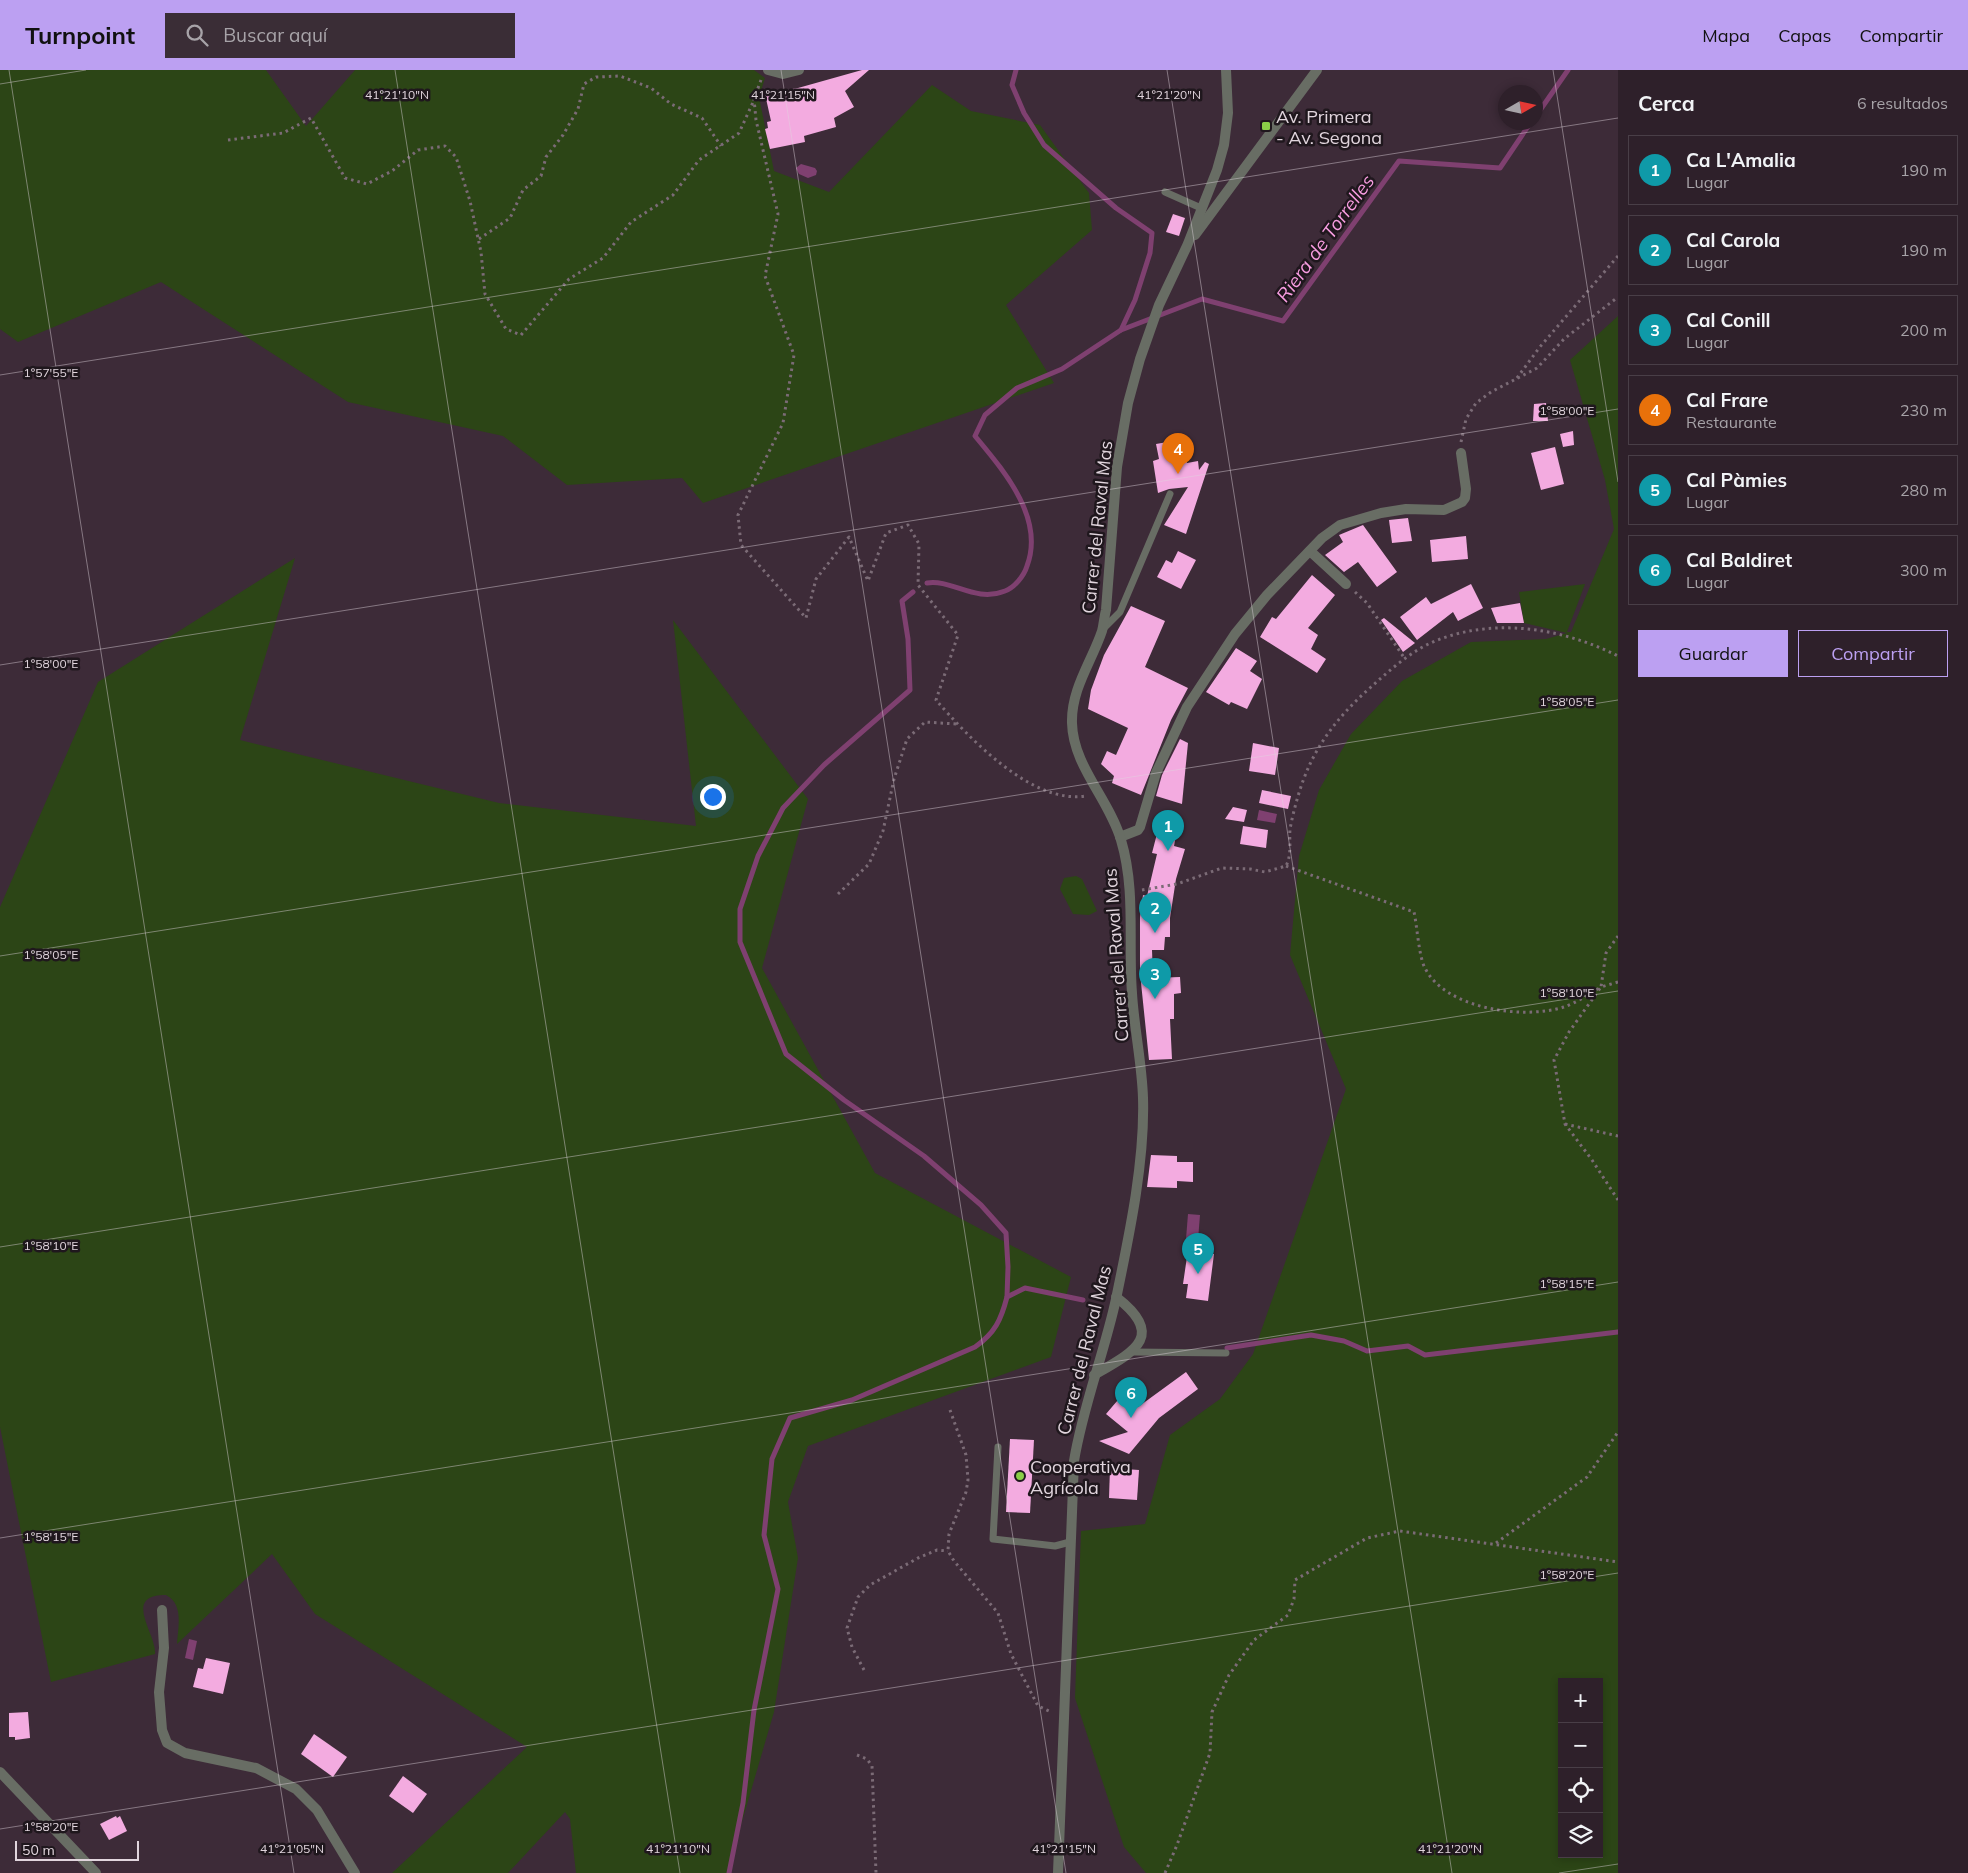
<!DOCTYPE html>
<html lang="es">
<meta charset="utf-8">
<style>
:root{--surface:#2e202a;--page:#3a2d36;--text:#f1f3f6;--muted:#a7a3a8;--line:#493e47;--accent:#bca0f2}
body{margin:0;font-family:Mulish,sans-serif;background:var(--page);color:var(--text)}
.controls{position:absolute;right:15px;bottom:15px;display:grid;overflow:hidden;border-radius:0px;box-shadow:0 2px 8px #0003}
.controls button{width:45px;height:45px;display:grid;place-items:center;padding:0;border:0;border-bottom:1px solid var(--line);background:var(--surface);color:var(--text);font:25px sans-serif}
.compass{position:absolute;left:1498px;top:15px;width:45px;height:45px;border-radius:50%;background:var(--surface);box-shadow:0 2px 8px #0003;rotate:81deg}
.scale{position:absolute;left:15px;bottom:12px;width:124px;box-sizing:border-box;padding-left:5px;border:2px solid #e1d5dd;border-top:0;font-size:14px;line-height:18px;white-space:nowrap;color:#e1d5dd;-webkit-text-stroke:4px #1f171d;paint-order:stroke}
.you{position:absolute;left:712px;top:726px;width:18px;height:18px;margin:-12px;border:4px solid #fff;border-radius:50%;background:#1a73e8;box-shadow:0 0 0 8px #1a73e833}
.badge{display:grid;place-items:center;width:32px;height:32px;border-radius:50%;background:var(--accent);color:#fff;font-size:16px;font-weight:700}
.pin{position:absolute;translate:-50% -41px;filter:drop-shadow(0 1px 2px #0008)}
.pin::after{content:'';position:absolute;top:26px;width:18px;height:15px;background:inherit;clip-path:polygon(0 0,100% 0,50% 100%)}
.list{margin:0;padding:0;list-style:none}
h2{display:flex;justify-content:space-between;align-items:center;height:65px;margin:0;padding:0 20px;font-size:21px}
h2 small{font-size:16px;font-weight:400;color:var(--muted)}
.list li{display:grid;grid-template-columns:32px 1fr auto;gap:15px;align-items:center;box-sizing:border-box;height:70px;margin:0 10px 10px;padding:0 10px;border:1px solid var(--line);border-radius:0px}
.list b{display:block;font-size:19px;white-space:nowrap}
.list p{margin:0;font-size:16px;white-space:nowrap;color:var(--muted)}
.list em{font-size:16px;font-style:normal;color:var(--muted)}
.actions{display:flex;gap:10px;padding:15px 20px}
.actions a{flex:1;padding:11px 0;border:1px solid var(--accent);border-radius:0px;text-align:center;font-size:18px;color:var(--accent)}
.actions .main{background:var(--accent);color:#111}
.icon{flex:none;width:28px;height:28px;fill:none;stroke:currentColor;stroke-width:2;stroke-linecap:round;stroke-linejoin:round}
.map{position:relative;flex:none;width:1618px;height:1803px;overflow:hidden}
header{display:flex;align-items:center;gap:30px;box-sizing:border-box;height:70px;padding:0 25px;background:var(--accent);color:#111}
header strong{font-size:24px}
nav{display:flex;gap:28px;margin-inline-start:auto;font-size:18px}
.search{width:350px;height:45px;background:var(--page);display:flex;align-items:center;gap:12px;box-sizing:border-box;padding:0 18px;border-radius:0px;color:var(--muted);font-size:19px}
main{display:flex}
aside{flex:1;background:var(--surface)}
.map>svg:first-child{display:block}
.green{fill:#2c4516;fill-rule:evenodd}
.water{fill:#7f4070}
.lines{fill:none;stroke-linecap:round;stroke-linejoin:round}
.stream{stroke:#7f4070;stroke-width:5}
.building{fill:#f3abe0}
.path{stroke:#7b6b76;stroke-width:3;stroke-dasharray:2.5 4;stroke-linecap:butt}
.lane{stroke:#686d64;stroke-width:7}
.street{stroke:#686d64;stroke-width:10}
.ticks{fill:none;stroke:#e1d5dd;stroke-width:1;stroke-opacity:0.45}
.poi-dot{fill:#8ace47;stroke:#1f171d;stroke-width:2}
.labels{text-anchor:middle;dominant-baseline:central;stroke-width:5;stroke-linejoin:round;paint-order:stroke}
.poi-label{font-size:18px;fill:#e1d5dd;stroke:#1f171d;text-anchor:start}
.street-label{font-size:18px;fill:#e1d5dd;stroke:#1f171d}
.water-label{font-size:19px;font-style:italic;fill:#f89de1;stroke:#1f171d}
.ticks-label{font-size:12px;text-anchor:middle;fill:#e1d5dd;stroke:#1f171d;stroke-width:5;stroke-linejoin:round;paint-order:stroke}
</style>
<header>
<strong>Turnpoint</strong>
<div class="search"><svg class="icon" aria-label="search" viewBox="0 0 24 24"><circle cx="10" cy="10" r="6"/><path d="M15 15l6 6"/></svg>Buscar aquí</div>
<nav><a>Mapa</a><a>Capas</a><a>Compartir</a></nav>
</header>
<main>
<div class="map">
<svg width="1618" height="1803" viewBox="0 0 1618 1803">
<rect width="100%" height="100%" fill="#3d2b38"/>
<!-- green -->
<g class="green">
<path d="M0,0H266L306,56L355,0H754L765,8L759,27L774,101L829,122L932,15L971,41L1040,55L1089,123L1092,160L1006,235L1054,313L703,433L682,408L567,415L503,366L348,332L161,212L18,272L0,259Z"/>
<path d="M1618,246V1803H1146L1124,1777L1075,1628L1081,1461L1145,1454L1170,1365L1220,1329L1253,1284L1346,1019L1290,885L1299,786L1319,720L1351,664L1402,611L1471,572L1546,569L1567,563L1524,553L1519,522L1585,514L1567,562H1571L1614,459L1605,410L1570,290ZM1562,1612H1599V1784H1562Z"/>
<path d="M295,488L240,670L499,733L696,756L673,550L808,729L762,898L875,1103L1071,1207L1051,1287L808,1376L788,1432L798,1488L774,1642L727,1803H576L570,1749L565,1742L508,1803H392L527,1677L315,1544L272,1484L177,1574C178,1557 184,1534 166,1525C121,1525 157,1564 155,1584L51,1612L0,1357V837L98,612Z"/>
<path d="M1076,806L1082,809L1097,841L1089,845L1073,844L1060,819L1064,808Z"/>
</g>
<!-- water -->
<g class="water">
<path d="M801,94L815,98L817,101L816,105L808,108L799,104L796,98Z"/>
<path d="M1259,740L1277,744L1275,753L1257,750Z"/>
<path d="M1188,1144L1200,1145L1198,1170L1186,1169Z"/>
<path d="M189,1569L197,1571L193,1590L185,1588Z"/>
</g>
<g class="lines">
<!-- stream -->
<g class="stream">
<path d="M1536,46L1568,0"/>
<path d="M1121,260L1202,229L1283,251L1399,91L1500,98L1531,52"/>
<path d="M927,513C952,509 975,533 1005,521C1014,518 1024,506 1027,496C1045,448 1004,401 975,366L985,345L1017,318L1062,299L1121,260L1135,230L1150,183L1152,163L1116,138L1044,75L1024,43L1012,15L1016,0"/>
<path d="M913,522L902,531L908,569L910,620L824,695L783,738L758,786L740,839V872L786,984L844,1030L924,1086L981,1135L1006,1163L1008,1197L1007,1227"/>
<path d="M1227,1278L1311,1265L1344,1271L1367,1281L1408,1276L1425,1285L1618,1262"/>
<path d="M729,1803L743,1733L754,1640L778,1519L764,1465L772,1389L790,1348L852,1330L975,1277C995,1263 1001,1250 1007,1227L1025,1218L1083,1230"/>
</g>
</g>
<!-- building -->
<g class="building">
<path d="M862,0H869L845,21L854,37L834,48L836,57L804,66L805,72L770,79L765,59L768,58L767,52L771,51L765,24L798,18Z"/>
<path d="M1173,144L1185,148L1179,166L1166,162Z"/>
<path d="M1546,333L1548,351H1533L1534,334Z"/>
<path d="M1573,361L1574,375L1563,377L1560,364Z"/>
<path d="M1179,370L1180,374H1184L1187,393L1198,391L1199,400L1205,392L1209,394L1186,464L1164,455L1188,417L1169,419L1158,423L1153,391L1159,389L1156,374Z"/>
<path d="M1555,377L1564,414L1541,420L1531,383Z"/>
<path d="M1408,448L1412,471L1392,473L1389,450Z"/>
<path d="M1363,455L1397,502L1377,517L1358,492L1344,502L1325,485L1343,472L1339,465Z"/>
<path d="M1466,466L1468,489L1432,492L1430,470Z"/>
<path d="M1178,481L1196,490L1181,519L1157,507L1166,490L1172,493Z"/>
<path d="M1312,505L1335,525L1308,558L1318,565L1311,579L1326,589L1317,603L1260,567L1272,547L1276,549Z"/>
<path d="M1471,514L1483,538L1458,551L1453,542L1417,570L1400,547L1426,527L1431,534Z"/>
<path d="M1520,533L1524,553H1497L1491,538Z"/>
<path d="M1131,536L1165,551L1145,597L1188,618L1171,650L1141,725L1112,713L1114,706L1101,694L1107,681L1116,685L1128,658L1088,639L1091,620L1104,585Z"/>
<path d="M1384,548L1415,573L1403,582L1381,550Z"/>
<path d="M1236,578L1257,591L1250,601L1262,609L1247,639L1231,632L1229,635L1206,622Z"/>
<path d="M1180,669L1188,673L1182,734L1156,726L1162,705Z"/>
<path d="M1253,673L1279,678L1275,705L1249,701Z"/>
<path d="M1262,720L1291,726L1288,739L1259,733Z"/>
<path d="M1233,737L1247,740L1244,752L1225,749Z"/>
<path d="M1159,756L1177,760L1174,776L1185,779L1176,809L1170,848V867H1165L1164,880H1152L1153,908L1180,907L1181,923L1174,924V949H1170L1172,989L1149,990L1140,903V847L1143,825L1147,826L1157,784L1152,783Z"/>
<path d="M1243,756L1268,760L1266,778L1240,774Z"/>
<path d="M1151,1085L1177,1086V1092H1193V1112L1177,1111V1118L1147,1117Z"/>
<path d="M1188,1180L1214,1184L1208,1231L1186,1228L1188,1214H1183Z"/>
<path d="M1186,1302L1198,1319L1159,1348L1129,1384L1099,1371L1128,1362L1106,1344L1123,1324L1138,1337Z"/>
<path d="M1010,1369L1034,1370L1030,1443L1006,1442Z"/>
<path d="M1110,1398L1139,1400L1137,1430L1109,1428Z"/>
<path d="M206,1588L230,1593L223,1624L193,1617L198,1598L203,1599Z"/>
<path d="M28,1642L30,1668L15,1670V1667H9V1643Z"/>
<path d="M314,1664L347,1687L333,1707L301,1684Z"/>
<path d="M403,1706L427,1724L413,1743L389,1726Z"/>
<path d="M116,1746L117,1748L120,1746L127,1761L109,1770L100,1754Z"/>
</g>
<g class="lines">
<!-- path -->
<g class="path">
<path d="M761,10L754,29L756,50L778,144L765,206L794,285L783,353L738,445L741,475L806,548L816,509L849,467L868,511L886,463L908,455L919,474L918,515L958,565L936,630C968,667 1032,735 1086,726"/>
<path d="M228,70L283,63L311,48L345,108L367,114L392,101L418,80L445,76L456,87L470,131L481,182L485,224L506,259L521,265L569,209L603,188L631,152L673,125L699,90L739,63L754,30"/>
<path d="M479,169L510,148L523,120L541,106L546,87L563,65L578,39L584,14L596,7L620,6L651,18L671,34L702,48L721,76"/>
<path d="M1517,308L1539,278L1618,186"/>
<path d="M1461,372L1466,349L1476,333L1491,322L1537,298L1564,269L1618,227"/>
<path d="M1355,522L1367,533L1405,589"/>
<path d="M1286,796L1414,842C1417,855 1419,888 1425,898C1445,939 1524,950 1564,937C1576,933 1589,924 1601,917L1606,883L1618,866"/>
<path d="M1142,820L1177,814L1222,798L1250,799L1265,802L1286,796C1292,784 1289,772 1290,759C1294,738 1301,713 1310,694C1324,664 1346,639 1371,617C1390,600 1411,581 1435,571C1495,547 1562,558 1618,586"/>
<path d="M838,824L869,794L883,761L894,709L907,669L925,652L956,654"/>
<path d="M1618,912L1601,917L1569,962L1554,990L1565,1054L1592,1090L1618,1130"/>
<path d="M1565,1054L1618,1066"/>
<path d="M950,1340L966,1385L968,1410L966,1422L949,1464L948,1481L954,1491L998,1543L1011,1584L1038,1636L1051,1642"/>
<path d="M1496,1473L1587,1407L1618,1362"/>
<path d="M864,1600L852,1577L847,1558L858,1527L870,1515L918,1488L937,1480L948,1481"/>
<path d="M857,1685L867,1689L872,1696L876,1803"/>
<path d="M1165,1803L1177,1775L1210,1683L1212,1642L1229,1605L1254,1570L1288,1545L1294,1529L1295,1510L1367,1468L1400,1461L1618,1492"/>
</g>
<!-- lane -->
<g class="lane">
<path d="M1165,122L1201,138"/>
<path d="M1103,559L1120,542L1170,424"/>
<path d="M1134,1282L1226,1283"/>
<path d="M998,1377L993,1469L1055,1476L1070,1472"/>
</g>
<!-- street -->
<g class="street">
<path d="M768,0L783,4L799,0"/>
<path d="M1195,165L1317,0"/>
<path d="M1310,481L1346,514"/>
<path d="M1120,767L1138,760L1140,757L1156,703L1187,637L1235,564L1267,525L1322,468L1340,455L1381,443L1406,439L1444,440L1462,432L1465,428L1466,419L1461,383"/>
<path d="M1094,1305C1134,1282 1167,1266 1116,1227"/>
<path d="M162,1540L164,1578L159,1622L162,1660L167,1673L185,1683L256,1698L296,1719L317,1740L355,1803"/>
<path d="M0,1702L96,1803"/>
<path d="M1058,1803L1074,1391C1083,1336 1104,1284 1116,1229C1129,1166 1145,1092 1143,1028C1142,993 1134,958 1132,923C1128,872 1136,820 1121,770C1109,729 1073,696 1072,653C1071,619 1092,591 1102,561C1104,554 1104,547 1106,540L1117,397L1128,333L1140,289L1159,235L1187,176L1217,100L1224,75L1228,43L1226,0"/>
</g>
</g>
<!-- ticks -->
<path class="ticks" d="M9,0L294,1803M395,0L680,1803M781,0L1066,1803M1167,0L1452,1803M1553,0L1618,412M0,14L86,0M0,305L1618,48M0,595L1618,339M0,886L1618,630M0,1177L1618,921M0,1468L1618,1212M0,1759L1618,1503M1559,1803L1618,1794"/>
<!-- markers -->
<g class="poi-dot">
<rect x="1261" y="51" width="10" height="10" rx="2.5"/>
<circle cx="1020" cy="1406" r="5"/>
</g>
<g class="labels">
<!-- poi labels -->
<g class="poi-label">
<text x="1276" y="46">Av. Primera<tspan x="1276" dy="21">- Av. Segona</tspan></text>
<text x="1030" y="1396">Cooperativa<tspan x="1030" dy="21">Agrícola</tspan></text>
</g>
<!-- street labels -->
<g class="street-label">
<text transform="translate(1097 457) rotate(-84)">Carrer del Raval Mas</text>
<text transform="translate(1116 885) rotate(-94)">Carrer del Raval Mas</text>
<text transform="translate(1084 1280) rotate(-76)">Carrer del Raval Mas</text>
</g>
<!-- water labels -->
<g class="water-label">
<text transform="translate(1325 168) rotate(-54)">Riera de Torrelles</text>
</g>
</g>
<g class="ticks-label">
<text x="397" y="29">41°21'10"N</text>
<text x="783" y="29">41°21'15"N</text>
<text x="1169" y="29">41°21'20"N</text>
<text x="51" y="307">1°57'55"E</text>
<text x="1567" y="345">1°58'00"E</text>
<text x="51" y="598">1°58'00"E</text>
<text x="1567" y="636">1°58'05"E</text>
<text x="51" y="889">1°58'05"E</text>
<text x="1567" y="927">1°58'10"E</text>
<text x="51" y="1180">1°58'10"E</text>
<text x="1567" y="1218">1°58'15"E</text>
<text x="51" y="1471">1°58'15"E</text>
<text x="1567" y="1509">1°58'20"E</text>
<text x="51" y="1761">1°58'20"E</text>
<text x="292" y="1783">41°21'05"N</text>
<text x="678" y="1783">41°21'10"N</text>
<text x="1064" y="1783">41°21'15"N</text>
<text x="1450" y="1783">41°21'20"N</text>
</g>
</svg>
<div class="controls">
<button>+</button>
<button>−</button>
<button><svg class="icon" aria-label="locate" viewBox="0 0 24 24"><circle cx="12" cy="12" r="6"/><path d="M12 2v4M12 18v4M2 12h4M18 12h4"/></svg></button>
<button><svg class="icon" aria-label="layers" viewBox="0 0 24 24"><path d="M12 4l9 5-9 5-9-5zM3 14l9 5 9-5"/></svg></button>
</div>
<svg class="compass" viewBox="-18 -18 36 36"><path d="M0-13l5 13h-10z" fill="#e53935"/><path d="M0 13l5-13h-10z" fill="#a7a3a8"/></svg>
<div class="scale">50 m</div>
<div class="you"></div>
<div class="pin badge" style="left:1168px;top:781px;background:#0f9aa8">1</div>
<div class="pin badge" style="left:1155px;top:863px;background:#0f9aa8">2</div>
<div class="pin badge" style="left:1155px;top:929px;background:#0f9aa8">3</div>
<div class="pin badge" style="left:1178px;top:404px;background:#e8710a">4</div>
<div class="pin badge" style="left:1198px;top:1204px;background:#0f9aa8">5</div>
<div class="pin badge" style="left:1131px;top:1348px;background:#0f9aa8">6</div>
</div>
<aside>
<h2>Cerca<small>6 resultados</small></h2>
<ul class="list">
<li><span class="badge" style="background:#0f9aa8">1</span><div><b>Ca L'Amalia</b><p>Lugar</p></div><em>190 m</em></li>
<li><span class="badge" style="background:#0f9aa8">2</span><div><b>Cal Carola</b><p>Lugar</p></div><em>190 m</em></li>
<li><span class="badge" style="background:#0f9aa8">3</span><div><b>Cal Conill</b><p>Lugar</p></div><em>200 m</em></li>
<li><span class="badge" style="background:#e8710a">4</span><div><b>Cal Frare</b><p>Restaurante</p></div><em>230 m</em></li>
<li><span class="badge" style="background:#0f9aa8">5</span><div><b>Cal Pàmies</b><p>Lugar</p></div><em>280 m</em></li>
<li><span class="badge" style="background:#0f9aa8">6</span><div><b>Cal Baldiret</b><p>Lugar</p></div><em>300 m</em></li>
</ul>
<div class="actions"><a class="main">Guardar</a><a>Compartir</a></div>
</aside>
</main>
